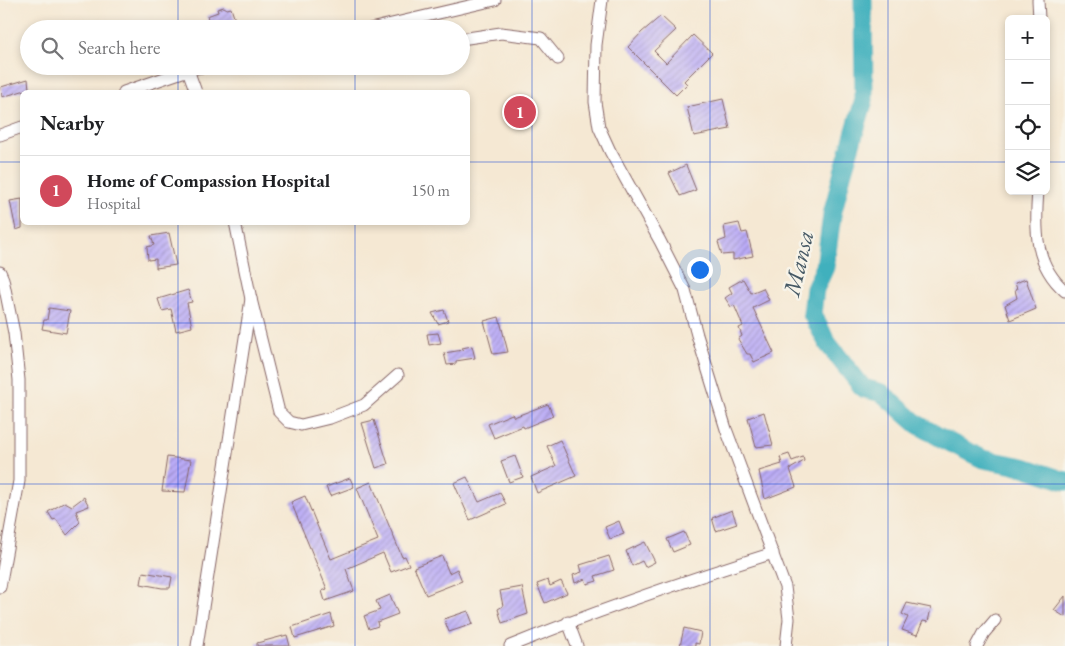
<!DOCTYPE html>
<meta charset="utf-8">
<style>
:root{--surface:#fff;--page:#f2f2f2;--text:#202124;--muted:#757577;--line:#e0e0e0;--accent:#d1495b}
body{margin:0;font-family:"EB Garamond",serif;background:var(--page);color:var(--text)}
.controls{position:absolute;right:15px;top:15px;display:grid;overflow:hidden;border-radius:8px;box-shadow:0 2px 8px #0003}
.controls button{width:45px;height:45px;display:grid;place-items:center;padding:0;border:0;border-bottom:1px solid var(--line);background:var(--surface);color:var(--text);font:25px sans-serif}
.you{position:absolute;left:699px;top:269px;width:18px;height:18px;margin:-12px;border:4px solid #fff;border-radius:50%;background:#1a73e8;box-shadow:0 0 0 8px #1a73e833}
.badge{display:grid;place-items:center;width:32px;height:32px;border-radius:50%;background:var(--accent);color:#fff;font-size:16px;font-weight:700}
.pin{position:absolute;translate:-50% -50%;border:2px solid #fff;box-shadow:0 1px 5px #0006}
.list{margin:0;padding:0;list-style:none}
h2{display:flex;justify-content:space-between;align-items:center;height:65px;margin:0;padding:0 20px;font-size:21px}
h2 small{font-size:16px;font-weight:400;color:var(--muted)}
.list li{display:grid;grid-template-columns:32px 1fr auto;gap:15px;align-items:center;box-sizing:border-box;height:70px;padding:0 20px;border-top:1px solid var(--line)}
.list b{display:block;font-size:19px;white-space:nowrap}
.list p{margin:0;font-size:16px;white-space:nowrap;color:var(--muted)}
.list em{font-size:16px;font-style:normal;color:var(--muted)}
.icon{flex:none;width:28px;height:28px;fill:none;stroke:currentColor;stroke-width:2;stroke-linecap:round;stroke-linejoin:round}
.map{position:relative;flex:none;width:1065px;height:646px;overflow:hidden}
.search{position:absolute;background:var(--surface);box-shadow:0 2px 8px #0003;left:20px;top:20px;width:450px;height:55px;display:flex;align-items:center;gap:12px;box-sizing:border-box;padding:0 18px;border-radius:28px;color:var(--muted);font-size:19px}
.panel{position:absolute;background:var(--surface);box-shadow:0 2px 8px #0003;left:20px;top:90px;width:450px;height:135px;border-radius:8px}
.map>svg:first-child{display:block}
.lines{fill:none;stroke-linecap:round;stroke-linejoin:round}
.river{stroke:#41b0bd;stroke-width:19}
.building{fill:url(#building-hatch)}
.minor-casing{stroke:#866566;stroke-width:13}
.minor{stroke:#fff;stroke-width:11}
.grid{fill:none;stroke:#1d4ed8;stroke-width:1;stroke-opacity:0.55}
.labels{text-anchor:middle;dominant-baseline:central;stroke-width:5;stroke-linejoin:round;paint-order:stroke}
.water-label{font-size:24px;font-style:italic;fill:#465965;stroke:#f7f3e8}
</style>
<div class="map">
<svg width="1065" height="646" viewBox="0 0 1065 646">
<defs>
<pattern id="building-hatch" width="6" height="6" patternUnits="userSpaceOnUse" patternTransform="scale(1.25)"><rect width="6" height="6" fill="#baabf7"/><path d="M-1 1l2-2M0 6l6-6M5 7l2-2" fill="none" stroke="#998bc8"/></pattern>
</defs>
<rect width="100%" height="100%" fill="#f7f3e8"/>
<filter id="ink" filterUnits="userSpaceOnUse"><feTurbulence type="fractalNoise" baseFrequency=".02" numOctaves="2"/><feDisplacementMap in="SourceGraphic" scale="10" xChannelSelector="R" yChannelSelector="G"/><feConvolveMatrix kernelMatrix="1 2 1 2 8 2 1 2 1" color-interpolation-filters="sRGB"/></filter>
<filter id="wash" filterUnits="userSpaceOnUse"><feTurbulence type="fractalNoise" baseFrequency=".0096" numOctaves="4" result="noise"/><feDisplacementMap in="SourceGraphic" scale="20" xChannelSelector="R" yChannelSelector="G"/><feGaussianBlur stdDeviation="1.12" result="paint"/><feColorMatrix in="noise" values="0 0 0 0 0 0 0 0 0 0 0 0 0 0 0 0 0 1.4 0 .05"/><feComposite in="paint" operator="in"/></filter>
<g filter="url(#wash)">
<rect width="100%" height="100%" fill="#f5e8d3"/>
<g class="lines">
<!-- river -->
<path class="river" d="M863,0L864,100L842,175L832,215L825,267L815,289L812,314L828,344L863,388L882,393L917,424L943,439L983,459L1024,467L1065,481"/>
</g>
<g id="blocks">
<!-- building -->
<g class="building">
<path d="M224,7L227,9L231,8L236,23L212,29L207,16L218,12L217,9Z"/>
<path d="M661,16L676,30L654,51L666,63L693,35L712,53L684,81L687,84L676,95L628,47L642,32Z"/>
<path d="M28,79L29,89L2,97L1,87Z"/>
<path d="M723,99L730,129L694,136L687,107Z"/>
<path d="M686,165L696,190L680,196L669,173Z"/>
<path d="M22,199V228L16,230L10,201Z"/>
<path d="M739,223L742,233L747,232L753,256L733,260V254L722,255L718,242L726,239L724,226Z"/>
<path d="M169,233L176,265L156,268V259L148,260L147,247L154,245L151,236Z"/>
<path d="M743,279L751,293L763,288L769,300L753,308L774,353L754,362L750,354H747L738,339L742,336L739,328L743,326L734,305L731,307L725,298L732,293L729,287Z"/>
<path d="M1026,279L1036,309L1010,320L1005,305L1017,298L1015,290L1017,289L1015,283Z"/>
<path d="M188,290L192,302L187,303L192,327L176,331L171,309L162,311L158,299Z"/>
<path d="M49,308L70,311L66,333L42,329L44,320H47Z"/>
<path d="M444,310L448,321L438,324L432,313Z"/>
<path d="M499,317L508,352L493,354L484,321Z"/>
<path d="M438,333L441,343L429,345L427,334Z"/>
<path d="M472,346L475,358L456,361V364L447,365L444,353L463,350L462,348Z"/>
<path d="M548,404L553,416L524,428L523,426L494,438L488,424L512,414L514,417Z"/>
<path d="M764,412L773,445L756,447L748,418Z"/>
<path d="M374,420L388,464L376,468L362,423Z"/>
<path d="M560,440L576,476L537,493L531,477L556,466L547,446Z"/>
<path d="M789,454L792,461L803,457L804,461L790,469L796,487L765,499L759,471L782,464L780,457Z"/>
<path d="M515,456L523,477L509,482L501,461Z"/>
<path d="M167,457L191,460L185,492L162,491Z"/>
<path d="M467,477L479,502L500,493L506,504L470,520L454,483Z"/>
<path d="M350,478L354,487L330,496L326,487Z"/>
<path d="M371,482L402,557L405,556L409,565L391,572L383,553L346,569L354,591L325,601L322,591L327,589L291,502L305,496L331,559L378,540L357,488Z"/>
<path d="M84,497L89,506L76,511L80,522L67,535L56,519L53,520L48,512L65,502L72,506Z"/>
<path d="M732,510L737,524L716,531L712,518Z"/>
<path d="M619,521L624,534L610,539L605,527Z"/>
<path d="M684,532L690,545L673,552L667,539Z"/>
<path d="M645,542L655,562L645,567L642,561L632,566L626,551Z"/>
<path d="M442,556L449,573L457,569L462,581L426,595L414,567Z"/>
<path d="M609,556L614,570L595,576L597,581L587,584L585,579L575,583L573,575L582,572L580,565Z"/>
<path d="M143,572L172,577L170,588H162L141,584Z"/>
<path d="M548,580L550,586L561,581L567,593L545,603L537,584Z"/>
<path d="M522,587L528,614L502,623L498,609L503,606L500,591Z"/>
<path d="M390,595L398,614L377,622L378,626L369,629L364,616L380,610L376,601Z"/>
<path d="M1065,596V617L1054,610Z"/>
<path d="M907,603L931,608L928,622L923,621L917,635L902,630L908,617L902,614Z"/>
<path d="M468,611L473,624L449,632L444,619Z"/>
<path d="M331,614L334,626L295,638L292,627Z"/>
<path d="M684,628L701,632L699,644L695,643V646H680Z"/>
<path d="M287,635L290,646H257V643Z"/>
</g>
</g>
</g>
<g filter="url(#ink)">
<use href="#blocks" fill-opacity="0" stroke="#866566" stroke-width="1"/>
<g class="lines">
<defs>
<g id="minor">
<path d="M602,0L596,45L595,102L599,127L610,151L660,241L685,290L697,335L726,429L785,587L789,619L786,646"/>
<path d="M1038,0L1039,19"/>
<path d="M370,29L495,0"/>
<path d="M461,39L501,33L541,38L558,59"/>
<path d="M188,70L196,92"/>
<path d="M124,92L188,70L207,66"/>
<path d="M0,135L22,127"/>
<path d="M1038,191C1035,229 1034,264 1065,291"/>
<path d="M235,222L251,299L279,412L289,422L301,425L330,418L364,405L398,375"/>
<path d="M0,272L3,279L14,333L19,380V481L0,587"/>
<path d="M568,622L577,646"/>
<path d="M197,646L251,299"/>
<path d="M510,646C596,611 684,581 773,553"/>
<path d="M977,646L984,633L995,620"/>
</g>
</defs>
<!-- minor casing -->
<use href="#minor" class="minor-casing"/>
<!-- minor -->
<use href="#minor" class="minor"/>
</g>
</g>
<!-- grid -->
<path class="grid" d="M178,0V29M355,0V29M532,0V646M710,0V646M888,0V646M178,66V92M355,66V92M0,162H22M468,162H1009M1046,162H1065M178,222V646M355,222V646M0,323H1065M0,484H1065"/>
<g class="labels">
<!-- water labels -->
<g class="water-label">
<text transform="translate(798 263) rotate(-77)">Mansa</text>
</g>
</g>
</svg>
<div class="controls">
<button>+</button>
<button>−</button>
<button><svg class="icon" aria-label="locate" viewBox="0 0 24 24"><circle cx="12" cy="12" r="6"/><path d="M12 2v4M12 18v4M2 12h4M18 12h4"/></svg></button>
<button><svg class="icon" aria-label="layers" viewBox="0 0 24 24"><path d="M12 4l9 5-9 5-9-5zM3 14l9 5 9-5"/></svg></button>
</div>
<div class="you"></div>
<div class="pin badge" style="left:520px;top:112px">1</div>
<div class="search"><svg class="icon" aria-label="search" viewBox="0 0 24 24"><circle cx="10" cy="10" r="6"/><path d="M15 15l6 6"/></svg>Search here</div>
<section class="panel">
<h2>Nearby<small></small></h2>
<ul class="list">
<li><span class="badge">1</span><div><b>Home of Compassion Hospital</b><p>Hospital</p></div><em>150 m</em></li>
</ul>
</section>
</div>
